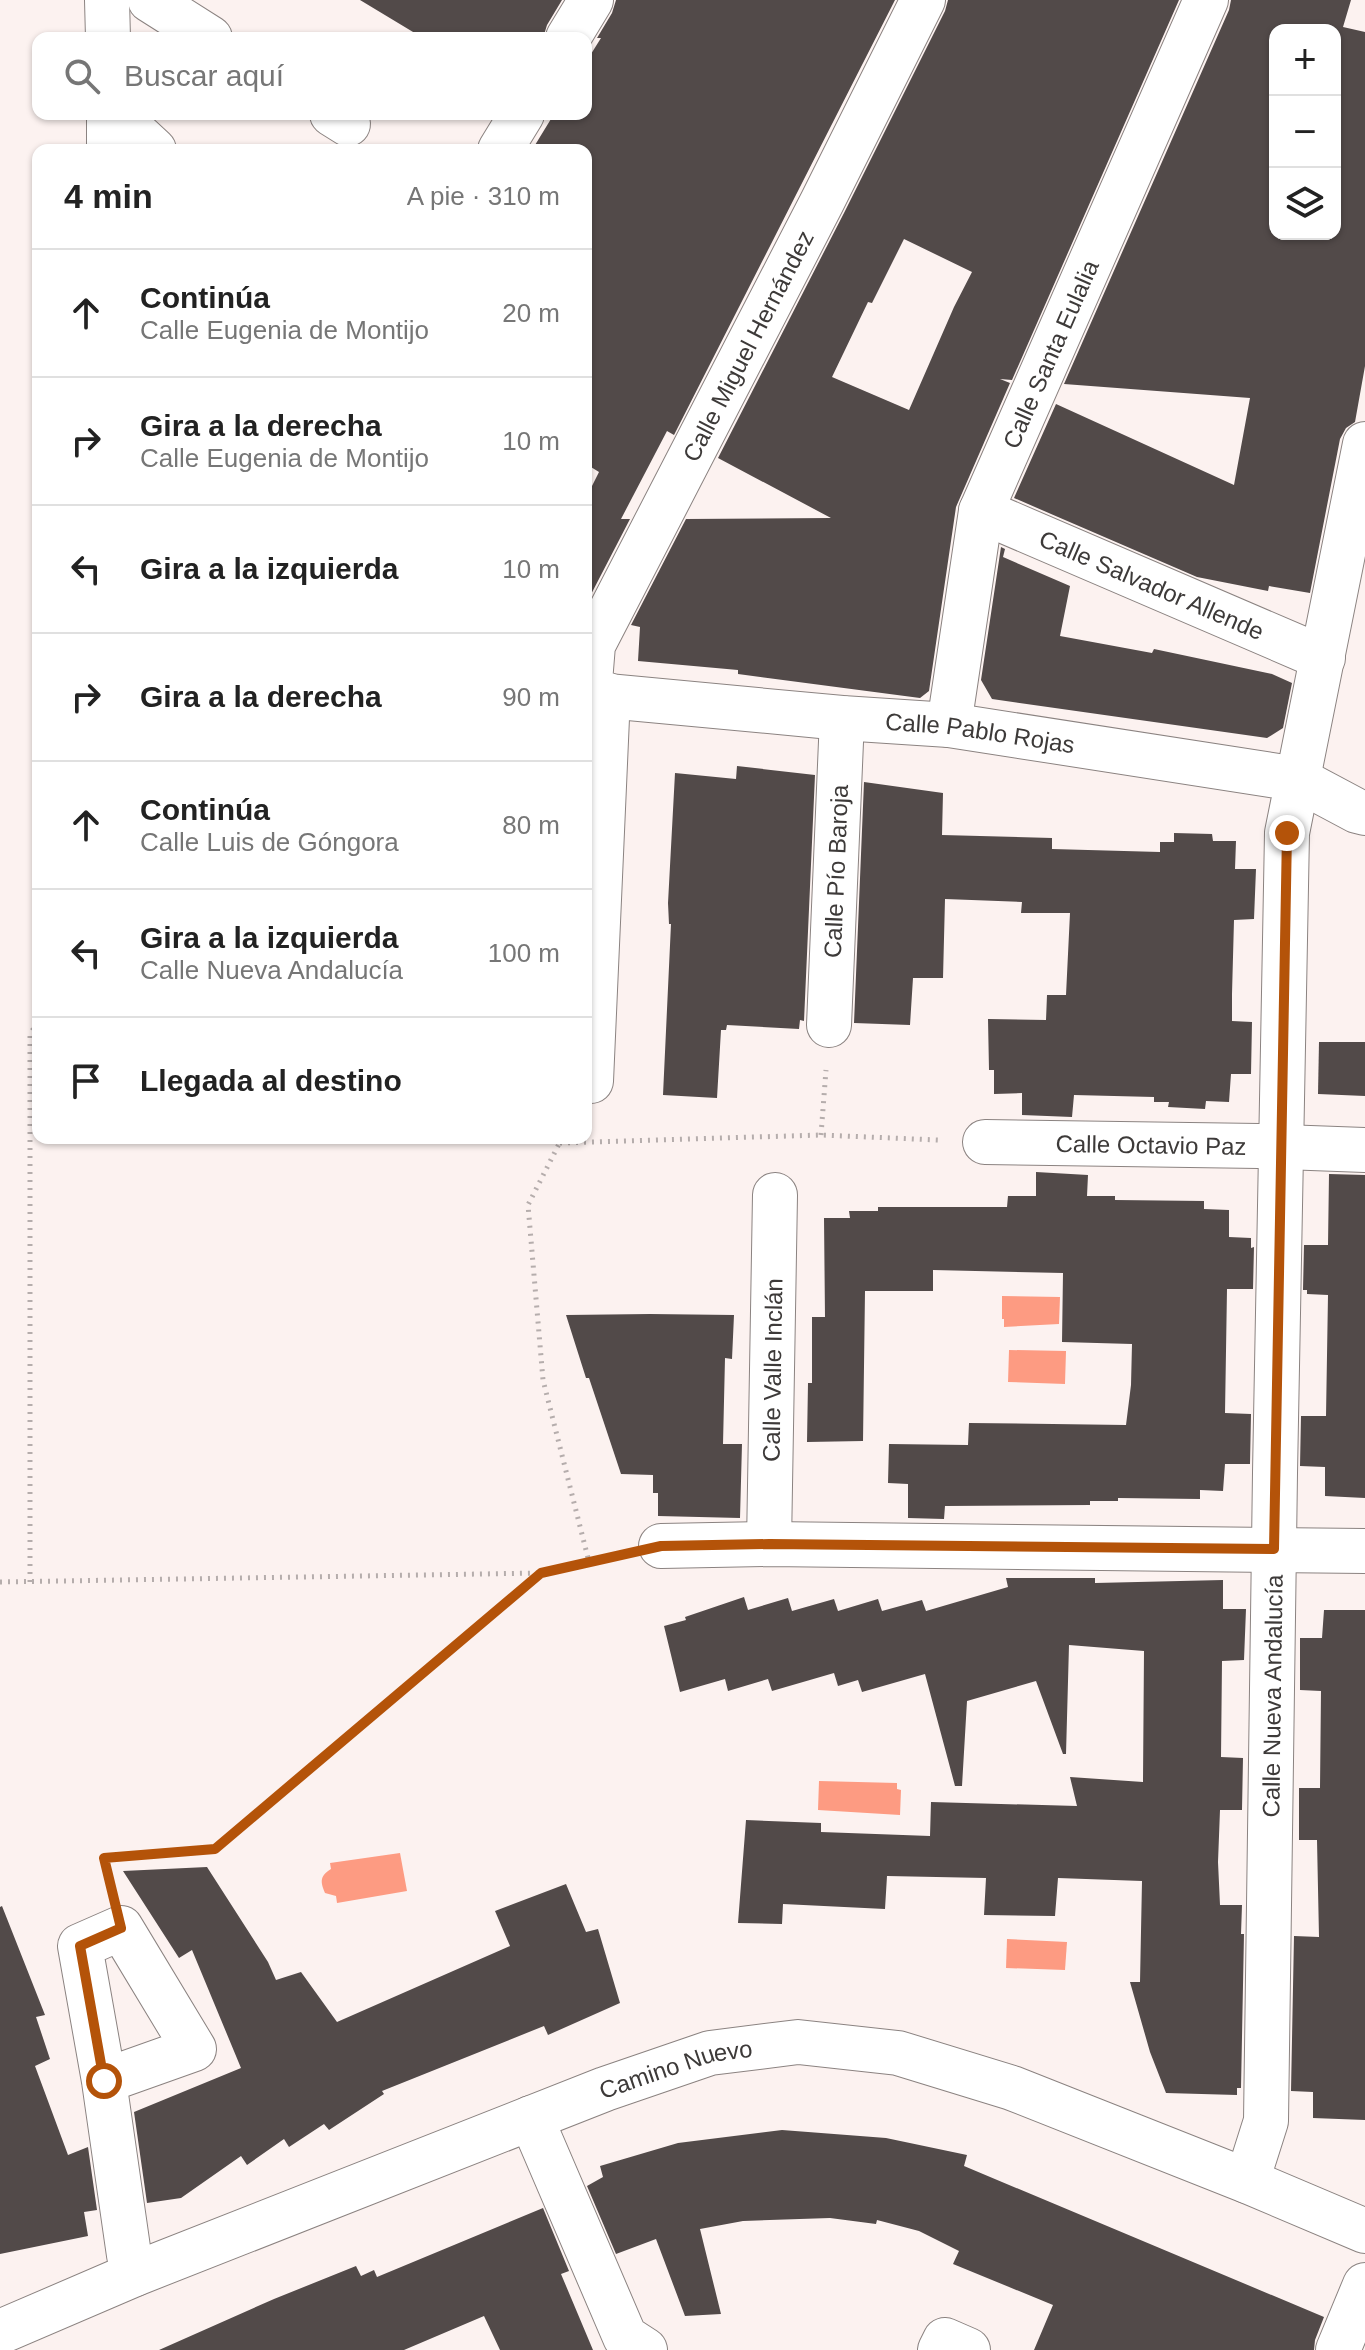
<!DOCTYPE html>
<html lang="es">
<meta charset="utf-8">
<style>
:root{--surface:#fff;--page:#f2f2f2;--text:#222;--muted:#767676;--line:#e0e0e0}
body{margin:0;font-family:Helvetica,sans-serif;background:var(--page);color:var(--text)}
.controls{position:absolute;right:24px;top:24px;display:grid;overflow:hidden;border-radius:16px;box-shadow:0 2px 6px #0004}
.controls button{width:72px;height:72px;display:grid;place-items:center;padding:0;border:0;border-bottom:2px solid var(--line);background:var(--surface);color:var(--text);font:40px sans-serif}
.stop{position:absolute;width:24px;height:24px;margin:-18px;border:6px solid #b45309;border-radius:50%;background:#fff}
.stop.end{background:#b45309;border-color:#fff;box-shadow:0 2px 8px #0008}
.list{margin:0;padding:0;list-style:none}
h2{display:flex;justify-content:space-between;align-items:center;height:104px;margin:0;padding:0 32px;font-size:34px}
h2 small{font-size:26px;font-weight:400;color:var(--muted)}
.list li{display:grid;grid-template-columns:52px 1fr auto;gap:24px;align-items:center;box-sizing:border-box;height:128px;padding:0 32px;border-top:2px solid var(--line)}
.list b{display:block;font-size:30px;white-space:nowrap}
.list p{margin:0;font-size:26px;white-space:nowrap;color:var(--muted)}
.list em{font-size:26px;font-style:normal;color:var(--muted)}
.icon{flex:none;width:44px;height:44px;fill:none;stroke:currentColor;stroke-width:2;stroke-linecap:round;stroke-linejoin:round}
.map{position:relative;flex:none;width:1365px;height:2350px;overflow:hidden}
.search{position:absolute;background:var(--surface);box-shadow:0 2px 6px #0004;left:32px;top:32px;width:560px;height:88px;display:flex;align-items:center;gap:20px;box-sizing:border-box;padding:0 28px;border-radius:16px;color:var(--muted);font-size:30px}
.panel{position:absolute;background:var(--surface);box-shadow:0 2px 6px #0004;left:32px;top:144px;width:560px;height:1000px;border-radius:16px}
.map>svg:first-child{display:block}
.water{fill:#fd9b82}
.building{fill:#524a49;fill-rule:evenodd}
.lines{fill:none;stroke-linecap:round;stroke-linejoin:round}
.street-casing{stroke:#8b8381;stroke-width:46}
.secondary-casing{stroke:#8b8381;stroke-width:46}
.path{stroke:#b5adac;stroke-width:5;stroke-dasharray:2 6;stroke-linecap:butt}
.street{stroke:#fff;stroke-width:44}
.secondary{stroke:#fff;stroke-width:44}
.route{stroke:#b45309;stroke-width:10}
.labels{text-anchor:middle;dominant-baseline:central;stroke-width:8;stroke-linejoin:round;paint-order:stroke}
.street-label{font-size:24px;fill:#3d3a39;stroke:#fcf2f0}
</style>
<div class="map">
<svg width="1365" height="2350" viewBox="0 0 1365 2350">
<rect width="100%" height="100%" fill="#fcf2f0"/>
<!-- water -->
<g class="water">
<path d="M1002,1296L1060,1297L1059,1324L1004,1327V1319H1002Z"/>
<path d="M1009,1350L1066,1351L1065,1384L1008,1382Z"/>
<path d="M819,1781L897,1783V1789L901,1790L900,1815L818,1810Z"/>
<path d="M400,1853L407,1891L337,1903L336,1896L325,1893C320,1881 320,1876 331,1869L330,1863Z"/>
<path d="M1007,1939L1067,1942L1065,1970L1006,1968Z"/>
</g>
<!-- building -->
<g class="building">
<path d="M360,0H562L547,25L543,38H423Z"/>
<path d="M616,0H895L674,435L667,431L621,519H630L586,604V498L599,472L586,464V150H532L554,114H586V62L601,38H597L612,13Z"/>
<path d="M948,0H1179L1012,380L1000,379L1010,383L956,507L929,691L920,698L738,674V670L638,661L640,627L631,625L686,519L831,518L718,458L844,213L945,11ZM904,239L972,272L954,307L909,410L832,377L868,302L872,303Z"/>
<path d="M1231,0H1351L1343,27L1365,32V366L1355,422L1346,428L1340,439L1310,593L1269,586L1268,591L1197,577L1014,498L1056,404L1234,485L1250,398L1064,384L1229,10ZM1275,30H1335V234H1275Z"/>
<path d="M1001,547L1005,549L1003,557L1070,586L1060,636L1152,653L1154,649L1272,674L1292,683L1283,728L1267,738L992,699L981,680Z"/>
<path d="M737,766L815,775L804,1021L800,1020L799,1029L727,1025L726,1030H721L717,1098L663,1095L671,924H669L668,903L675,773L736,779Z"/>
<path d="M864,782L943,793L942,835L1052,838V849L1160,852V842H1174V833L1212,834L1213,841H1236L1235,869H1256L1254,919L1234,920L1232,994V1021L1252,1022L1251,1074H1231L1229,1102L1206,1101L1205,1109L1168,1107L1169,1102H1154V1097L1074,1095L1072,1117L1022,1115V1093L994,1094V1070H989L988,1019L1046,1020L1047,995H1066L1070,913H1021L1022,902L945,899L943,978H913L910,1025L854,1023Z"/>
<path d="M1319,1042H1365V1096L1318,1094Z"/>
<path d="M1036,1172L1088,1175L1087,1196H1115V1200L1204,1201V1209L1229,1210V1237L1251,1238V1248L1254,1247L1253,1289H1227L1225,1413L1251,1414L1250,1464H1225L1223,1491L1200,1490V1499L1118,1498V1501H1090V1505L945,1506L944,1519L908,1518V1484L888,1483L889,1444L968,1445L969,1423L1126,1425L1131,1385L1132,1344L1062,1342L1063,1273L933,1270V1291H865L863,1441L807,1442L808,1383H812V1317H825L824,1218H850L849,1211H878V1207H1007L1008,1196H1036Z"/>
<path d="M1329,1174L1365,1175V1498L1325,1496V1467L1300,1466L1301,1416H1326L1328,1295L1307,1294V1290H1303L1304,1245H1328Z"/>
<path d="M650,1314L734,1315L732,1359L725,1358L723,1444H742L740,1518L658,1516V1493H653V1475L621,1474L589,1378H586L566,1315Z"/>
<path d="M1006,1578H1095V1583L1223,1580V1609H1246L1244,1660L1222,1661L1221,1757L1243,1758L1242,1810H1220L1218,1862L1220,1905H1242L1241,1934H1244L1241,2088H1237V2095L1166,2093L1150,2052L1130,1982H1140L1142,1881L1058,1878L1055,1916L984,1915L986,1878L887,1876L885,1909L783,1904L782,1924L738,1923L746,1820L821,1823V1832L930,1836L931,1802L1077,1806L1070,1777L1143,1782L1144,1651L1069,1645L1066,1754H1063L1036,1681L967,1701L962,1786H955L925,1674L862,1692L858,1680L838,1686L834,1673L772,1691L768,1679L728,1691L725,1679L680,1692L664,1626L686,1620L685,1617L744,1597L748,1610L788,1598L792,1611L834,1599L838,1611L878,1599L882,1611L922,1600L926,1611L1008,1587Z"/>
<path d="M1324,1610H1365V2120L1313,2118V2092L1291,2091L1294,1936L1319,1937L1317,1840H1299V1788H1320L1321,1691L1300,1690V1638H1322Z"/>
<path d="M207,1867L268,1962L276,1980L301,1972L337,2022L510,1946L495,1911L566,1884L586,1932L598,1929L620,2003L548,2035L544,2026L382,2091L384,2094L329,2130L324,2124L289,2147L284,2139L247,2165L241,2156L181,2198L147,2203L134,2112L241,2068L192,1950L179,1958L123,1871Z"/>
<path d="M2,1906L45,2015L36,2017L50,2059L35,2066L68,2155L88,2147L97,2210L84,2212L88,2236L0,2254V1907Z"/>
<path d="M782,2130L886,2138L967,2155L964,2166L1324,2317L1315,2340L1314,2350H1034L1053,2305L953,2264L959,2251L919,2231L877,2220L876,2224L830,2218L743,2221L700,2229L721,2314L685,2316L656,2239L616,2254L587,2186L603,2177L600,2166L678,2143Z"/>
<path d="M543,2208L569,2271L561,2274L593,2350H500L484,2316L404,2350H159L274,2299L356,2266L361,2276L374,2270L377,2277Z"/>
</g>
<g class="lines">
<defs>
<g id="street">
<path d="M150,0L210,38"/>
<path d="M568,38L591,0"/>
<path d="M332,114L348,124"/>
<path d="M109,132L140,137L154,150"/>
<path d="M500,150L522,114"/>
<path id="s1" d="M981,511L1323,658"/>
<path id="s2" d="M589,694L593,645L822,202L923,0"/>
<path id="s3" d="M949,725L981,511L1206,0"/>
<path id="s4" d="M829,1025L842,718"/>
<path d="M591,1081L608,695"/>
<path id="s5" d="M985,1142L1259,1146L1365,1150"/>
<path id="s6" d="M769,1544L775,1195"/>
<path d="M661,1546L769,1544L1365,1551"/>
<path d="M104,2081L194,2049L121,1928L80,1946L104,2081L129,2255L135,2274"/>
<path d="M531,2118L625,2337L645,2350"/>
<path id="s7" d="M1247,2181L1266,2121L1275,1473L1287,833L1365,444"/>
<path d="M940,2350L945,2340L968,2350"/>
<path d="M1338,2350L1365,2285"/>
</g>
<g id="secondary">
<path d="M107,0L108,38"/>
<path d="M109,114V150"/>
<path id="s8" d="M586,694L842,718L949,725L1297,779L1357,811L1365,813"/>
<path id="s9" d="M0,2332L135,2274L605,2089L710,2053L798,2042L898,2053L1012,2088L1247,2181L1365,2231"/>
</g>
</defs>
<!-- street casing -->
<use href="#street" class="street-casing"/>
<!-- secondary casing -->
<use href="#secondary" class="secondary-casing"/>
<!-- path -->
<g class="path">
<path d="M821,1135L826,1070"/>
<path d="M562,1138L528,1205L543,1380L589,1562"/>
<path d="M560,1143L821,1135L938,1140"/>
<path d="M0,1582L541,1573L617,1556"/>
<path d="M30,1582V1034L38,1022"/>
<path d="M110,1885L104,1858L215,1849L540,1573"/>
</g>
<!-- street -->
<use href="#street" class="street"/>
<!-- secondary -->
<use href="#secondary" class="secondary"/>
</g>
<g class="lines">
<!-- route -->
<path class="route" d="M104,2081L80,1946L121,1928L104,1858L215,1849L541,1573L661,1546L769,1544L1274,1549L1287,833"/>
</g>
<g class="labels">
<!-- street labels -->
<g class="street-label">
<text stroke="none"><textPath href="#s2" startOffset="386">Calle Miguel Hernández</textPath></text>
<text stroke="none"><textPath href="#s3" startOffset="388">Calle Santa Eulalia</textPath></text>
<text stroke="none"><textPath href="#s1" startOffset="186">Calle Salvador Allende</textPath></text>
<text stroke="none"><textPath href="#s8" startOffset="396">Calle Pablo Rojas</textPath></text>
<text stroke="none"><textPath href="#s4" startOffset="154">Calle Pío Baroja</textPath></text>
<text stroke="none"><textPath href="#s5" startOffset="166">Calle Octavio Paz</textPath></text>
<text stroke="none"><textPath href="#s6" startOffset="174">Calle Valle Inclán</textPath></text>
<text stroke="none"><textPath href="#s7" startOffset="488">Calle Nueva Andalucía</textPath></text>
<text stroke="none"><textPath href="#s9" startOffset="726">Camino Nuevo</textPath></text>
</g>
</g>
</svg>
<div class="controls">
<button>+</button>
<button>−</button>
<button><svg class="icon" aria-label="layers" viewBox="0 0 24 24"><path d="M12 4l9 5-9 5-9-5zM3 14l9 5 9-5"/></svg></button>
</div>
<div class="stop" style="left:104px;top:2081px"></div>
<div class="stop end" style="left:1287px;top:833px"></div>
<div class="search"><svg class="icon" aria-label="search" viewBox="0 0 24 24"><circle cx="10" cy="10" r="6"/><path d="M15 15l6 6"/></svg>Buscar aquí</div>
<section class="panel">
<h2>4 min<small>A pie · 310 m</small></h2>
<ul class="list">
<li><svg class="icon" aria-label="ahead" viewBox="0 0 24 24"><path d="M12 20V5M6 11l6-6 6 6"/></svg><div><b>Continúa</b><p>Calle Eugenia de Montijo</p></div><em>20 m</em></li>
<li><svg class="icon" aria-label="right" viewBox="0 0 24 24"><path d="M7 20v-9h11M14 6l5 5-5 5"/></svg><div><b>Gira a la derecha</b><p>Calle Eugenia de Montijo</p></div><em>10 m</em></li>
<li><svg class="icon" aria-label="left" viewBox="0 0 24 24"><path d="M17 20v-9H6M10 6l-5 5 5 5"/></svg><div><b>Gira a la izquierda</b></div><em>10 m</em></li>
<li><svg class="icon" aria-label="right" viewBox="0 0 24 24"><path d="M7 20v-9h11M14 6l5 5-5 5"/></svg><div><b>Gira a la derecha</b></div><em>90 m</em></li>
<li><svg class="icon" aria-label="ahead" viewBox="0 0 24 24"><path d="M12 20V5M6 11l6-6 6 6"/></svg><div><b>Continúa</b><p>Calle Luis de Góngora</p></div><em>80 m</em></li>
<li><svg class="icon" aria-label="left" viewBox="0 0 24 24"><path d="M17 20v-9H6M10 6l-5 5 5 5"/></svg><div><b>Gira a la izquierda</b><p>Calle Nueva Andalucía</p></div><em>100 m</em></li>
<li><svg class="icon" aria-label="arrive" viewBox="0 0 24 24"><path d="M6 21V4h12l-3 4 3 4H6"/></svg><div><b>Llegada al destino</b></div></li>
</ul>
</section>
</div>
